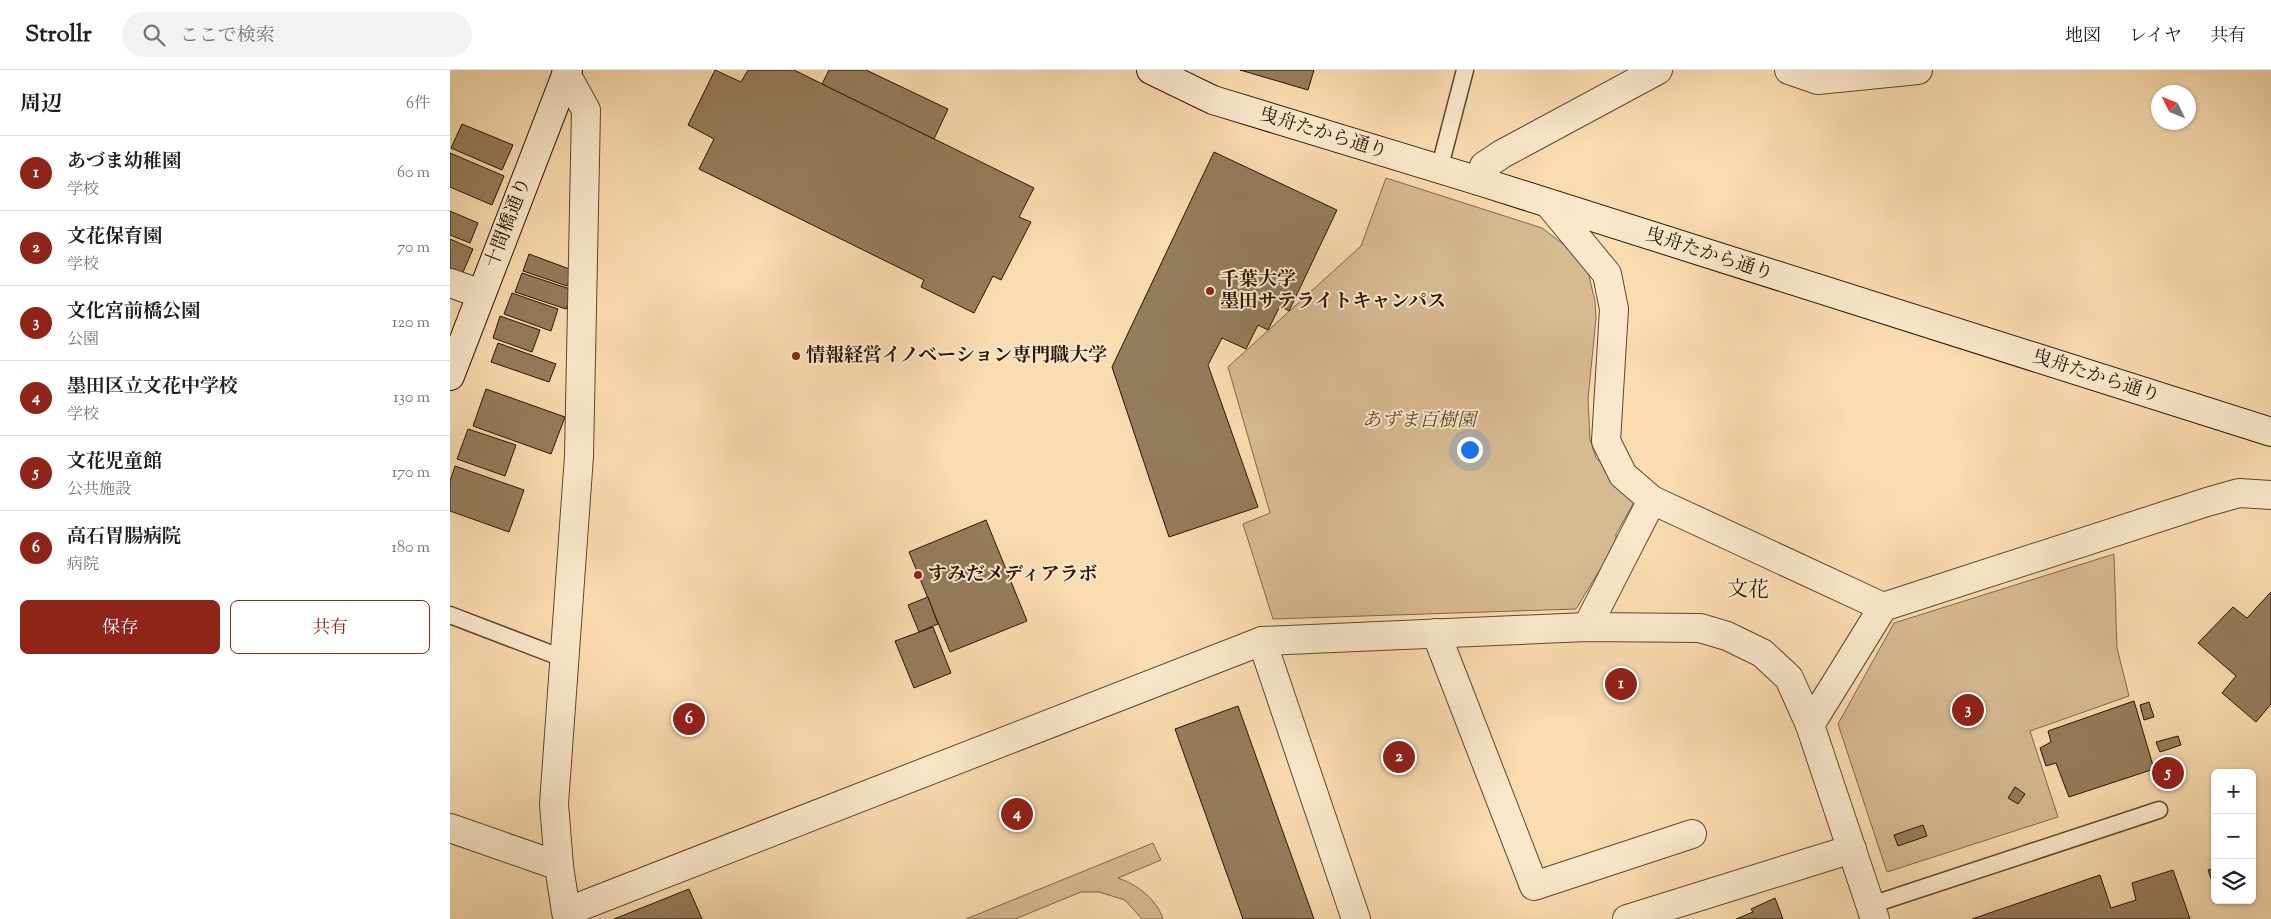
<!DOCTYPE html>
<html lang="ja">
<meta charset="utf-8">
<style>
:root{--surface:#fff;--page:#f2f2f2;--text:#202124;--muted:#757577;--line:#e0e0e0;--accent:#8f2418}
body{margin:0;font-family:"Sorts Mill Goudy","Noto Serif JP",serif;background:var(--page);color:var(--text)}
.controls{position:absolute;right:15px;bottom:15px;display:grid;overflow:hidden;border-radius:8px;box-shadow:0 1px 4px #0004}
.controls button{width:45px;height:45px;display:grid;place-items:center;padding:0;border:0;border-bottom:1px solid var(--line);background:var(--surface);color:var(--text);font:25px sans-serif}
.compass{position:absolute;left:1701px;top:15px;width:45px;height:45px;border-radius:50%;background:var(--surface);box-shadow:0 1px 4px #0004;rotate:313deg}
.you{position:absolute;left:1019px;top:379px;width:18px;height:18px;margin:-12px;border:4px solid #fff;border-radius:50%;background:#1a73e8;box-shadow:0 0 0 8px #1a73e833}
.badge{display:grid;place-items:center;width:32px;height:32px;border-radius:50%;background:var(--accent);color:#fff;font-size:16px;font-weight:700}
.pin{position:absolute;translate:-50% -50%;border:2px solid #fff;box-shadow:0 1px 5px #0006}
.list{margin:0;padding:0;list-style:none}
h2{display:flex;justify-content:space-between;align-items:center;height:65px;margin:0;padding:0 20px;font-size:21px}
h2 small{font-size:16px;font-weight:400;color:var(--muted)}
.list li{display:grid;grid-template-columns:32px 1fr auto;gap:15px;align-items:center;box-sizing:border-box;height:75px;padding:0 20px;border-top:1px solid var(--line)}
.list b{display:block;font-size:19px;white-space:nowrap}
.list p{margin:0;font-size:16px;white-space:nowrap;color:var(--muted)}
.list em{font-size:16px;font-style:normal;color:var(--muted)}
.actions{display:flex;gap:10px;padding:15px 20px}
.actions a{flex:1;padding:11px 0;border:1px solid var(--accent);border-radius:8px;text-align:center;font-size:18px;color:var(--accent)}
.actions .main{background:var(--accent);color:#fff}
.icon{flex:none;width:28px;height:28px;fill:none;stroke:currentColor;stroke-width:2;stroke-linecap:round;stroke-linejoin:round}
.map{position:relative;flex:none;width:1821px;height:849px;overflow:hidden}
header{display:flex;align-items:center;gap:30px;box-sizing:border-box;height:70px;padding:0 25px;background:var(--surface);border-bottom:1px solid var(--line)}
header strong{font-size:24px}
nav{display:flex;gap:28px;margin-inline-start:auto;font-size:18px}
.search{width:350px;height:45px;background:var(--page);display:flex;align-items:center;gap:12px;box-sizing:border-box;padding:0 18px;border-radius:28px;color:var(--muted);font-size:19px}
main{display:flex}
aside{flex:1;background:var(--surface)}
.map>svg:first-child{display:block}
.green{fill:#d6ba92;stroke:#80684a}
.building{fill:#957c5c;stroke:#291501}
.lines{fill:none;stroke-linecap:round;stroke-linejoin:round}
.lane-casing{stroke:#5d472d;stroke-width:19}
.street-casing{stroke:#5d472d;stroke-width:30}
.secondary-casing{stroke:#291501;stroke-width:30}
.lane{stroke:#fbe8cc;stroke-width:16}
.street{stroke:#fbe8cc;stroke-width:28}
.secondary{stroke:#fbe8cc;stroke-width:28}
.poi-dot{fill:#8f2418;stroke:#fbe8cc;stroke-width:2}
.labels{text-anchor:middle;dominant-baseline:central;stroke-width:4;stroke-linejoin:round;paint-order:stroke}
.street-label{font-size:19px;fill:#291501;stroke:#fbe8cc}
.poi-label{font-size:19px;font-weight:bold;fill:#291501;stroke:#fbe8cc;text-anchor:start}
.park-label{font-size:19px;font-style:italic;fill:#5d472c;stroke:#fbe8cc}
.quarter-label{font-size:21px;fill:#291501;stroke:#fbe8cc}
</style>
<header>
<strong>Strollr</strong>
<div class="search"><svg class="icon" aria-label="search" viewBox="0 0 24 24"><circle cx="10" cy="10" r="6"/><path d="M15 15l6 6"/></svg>ここで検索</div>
<nav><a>地図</a><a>レイヤ</a><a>共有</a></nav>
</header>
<main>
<aside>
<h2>周辺<small>6件</small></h2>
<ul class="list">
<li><span class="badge">1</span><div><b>あづま幼稚園</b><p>学校</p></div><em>60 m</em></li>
<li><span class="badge">2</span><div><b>文花保育園</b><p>学校</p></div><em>70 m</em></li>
<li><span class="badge">3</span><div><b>文化宮前橋公園</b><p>公園</p></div><em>120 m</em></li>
<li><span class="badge">4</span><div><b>墨田区立文花中学校</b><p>学校</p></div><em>130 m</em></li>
<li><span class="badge">5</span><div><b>文花児童館</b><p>公共施設</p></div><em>170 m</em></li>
<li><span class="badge">6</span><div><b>高石胃腸病院</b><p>病院</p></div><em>180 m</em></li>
</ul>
<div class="actions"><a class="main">保存</a><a>共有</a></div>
</aside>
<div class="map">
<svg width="1821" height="849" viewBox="0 0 1821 849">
<rect width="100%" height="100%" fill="#f9dcb0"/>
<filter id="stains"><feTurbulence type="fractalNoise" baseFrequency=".004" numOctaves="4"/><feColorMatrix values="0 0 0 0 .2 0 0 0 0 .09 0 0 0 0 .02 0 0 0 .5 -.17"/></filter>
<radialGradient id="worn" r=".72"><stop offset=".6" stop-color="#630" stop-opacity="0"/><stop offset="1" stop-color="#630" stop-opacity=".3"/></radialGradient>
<!-- green -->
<g class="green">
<path d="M936,108L1092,158L1129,186L1138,202L1145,231L1146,248L1138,329L1140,369L1146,388L1180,423L1187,427L1166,464V473L1126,539L823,549L793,454L820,443L778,297L911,176Z"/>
<path d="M1664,484L1667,578L1679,626L1580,661L1608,747L1437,802L1388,654L1444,553Z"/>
<path d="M703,773L711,790L668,808C686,814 707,829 713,849H692L675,830L649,822H631L565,849H516Z"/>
</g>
<!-- building -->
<g class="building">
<path d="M265,0L291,12L298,0H344L584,118L569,147L581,152L551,210L543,206L524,243L471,217L474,210L249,99L264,69L238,55Z"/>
<path d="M379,0H416L498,39L484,69L372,14Z"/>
<path d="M790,0H864L858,20Z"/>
<path d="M12,54L63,75L52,100L1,78Z"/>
<path d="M764,82L887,140L839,241L830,236L818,260L808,255L796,279L772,268L758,295L808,437L719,467L662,297Z"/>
<path d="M0,83L54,106L42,135L0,117Z"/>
<path d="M0,141L28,153L20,173L0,165Z"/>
<path d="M0,169L23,179L11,207L0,203Z"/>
<path d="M79,184L122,200L117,216L73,201Z"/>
<path d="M72,203L123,220L116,239L65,222Z"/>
<path d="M62,223L108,239L101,261L54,244Z"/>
<path d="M50,246L90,260L82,282L43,268Z"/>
<path d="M48,273L106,294L99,312L41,292Z"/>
<path d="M36,319L115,347L101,384L23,356Z"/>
<path d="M18,359L66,375L55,406L7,389Z"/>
<path d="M5,396L74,420L59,462L0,441V411Z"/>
<path d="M536,450L577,551L500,582L459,482Z"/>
<path d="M1821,522V634L1806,652L1772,623L1786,606L1748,573L1783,537L1797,548Z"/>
<path d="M478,527L488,554L469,562L458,535Z"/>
<path d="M483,557L501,603L464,618L445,571Z"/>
<path d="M1684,631L1704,699L1619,727L1606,693L1596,696L1590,678L1601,672L1598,661Z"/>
<path d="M1699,632L1704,647L1694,650L1690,635Z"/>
<path d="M788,636L864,849H793L725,659Z"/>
<path d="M1728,666L1731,675L1710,682L1706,672Z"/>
<path d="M1565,717L1575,724L1568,734L1558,728Z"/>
<path d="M1473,755L1477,766L1448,776L1444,765Z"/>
<path d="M1765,798V819L1758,800Z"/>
<path d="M1723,800L1740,849H1522L1650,805L1661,838L1686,830L1682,813Z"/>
<path d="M239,819L252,849H164Z"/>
<path d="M1325,828L1333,849H1286L1303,842L1301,839Z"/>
</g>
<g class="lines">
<defs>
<g id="lane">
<path d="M989,100L1015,0"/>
<path d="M0,545L115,589"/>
<path d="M1421,835L1709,740"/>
</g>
<g id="street">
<path d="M1339,0L1368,10L1468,0"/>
<path d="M1029,111L1034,96L1052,84L1208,0"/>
<path d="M1099,134L1157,204L1164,239L1156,371L1173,405L1202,430L1433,537"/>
<path d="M0,213L31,224"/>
<path d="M1137,557L1202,430"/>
<path d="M986,563L1084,816L1242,764"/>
<path d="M812,571L906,849"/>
<path d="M0,758L109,796L116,842L812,571L1137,557L1250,558L1277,566L1312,583L1339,608L1360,655"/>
<path d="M109,796L104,734L129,386L136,40L116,4"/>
<path d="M1177,849L1402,779"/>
<path d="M1425,849L1360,655L1433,537L1757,432L1789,423L1821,425"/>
</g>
<g id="secondary">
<path d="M701,0L763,30L1029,111L1821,362"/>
<path d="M0,306L118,0"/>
</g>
</defs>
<!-- lane casing -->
<use href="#lane" class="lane-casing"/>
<!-- street casing -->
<use href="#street" class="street-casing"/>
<!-- secondary casing -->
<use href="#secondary" class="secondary-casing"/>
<!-- lane -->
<use href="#lane" class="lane"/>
<!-- street -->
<use href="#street" class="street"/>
<!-- secondary -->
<use href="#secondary" class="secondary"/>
</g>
<!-- markers -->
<g class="poi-dot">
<circle cx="760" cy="221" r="5"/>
<circle cx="346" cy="286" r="5"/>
<circle cx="468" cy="505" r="5"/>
</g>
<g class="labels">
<!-- street labels -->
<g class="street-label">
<text transform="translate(873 64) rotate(17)">曳舟たから通り</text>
<text transform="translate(59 153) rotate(-69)">十間橋通り</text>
<text transform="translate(1259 185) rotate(18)">曳舟たから通り</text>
<text transform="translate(1646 307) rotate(18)">曳舟たから通り</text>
</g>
<!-- poi labels -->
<g class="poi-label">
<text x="770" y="210">千葉大学<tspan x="770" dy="22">墨田サテライトキャンパス</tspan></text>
<text x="356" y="286">情報経営イノベーション専門職大学</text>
<text x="478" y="505">すみだメディアラボ</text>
</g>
<!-- park labels -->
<g class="park-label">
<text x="969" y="351">あずま百樹園</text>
</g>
<!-- quarter labels -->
<g class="quarter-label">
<text x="1298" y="521">文花</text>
</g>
</g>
<rect width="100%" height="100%" filter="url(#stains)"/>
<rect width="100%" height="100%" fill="url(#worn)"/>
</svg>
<div class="controls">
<button>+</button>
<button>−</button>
<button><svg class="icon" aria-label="layers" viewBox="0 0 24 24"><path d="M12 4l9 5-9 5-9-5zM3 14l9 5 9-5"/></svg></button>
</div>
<svg class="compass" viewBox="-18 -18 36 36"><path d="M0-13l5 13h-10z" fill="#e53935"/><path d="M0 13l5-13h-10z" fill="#757577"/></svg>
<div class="you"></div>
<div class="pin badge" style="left:1171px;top:614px">1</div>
<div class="pin badge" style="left:949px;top:687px">2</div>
<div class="pin badge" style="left:1518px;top:640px">3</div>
<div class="pin badge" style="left:567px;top:744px">4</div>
<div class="pin badge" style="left:1718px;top:703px">5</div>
<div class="pin badge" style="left:239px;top:649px">6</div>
</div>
</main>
